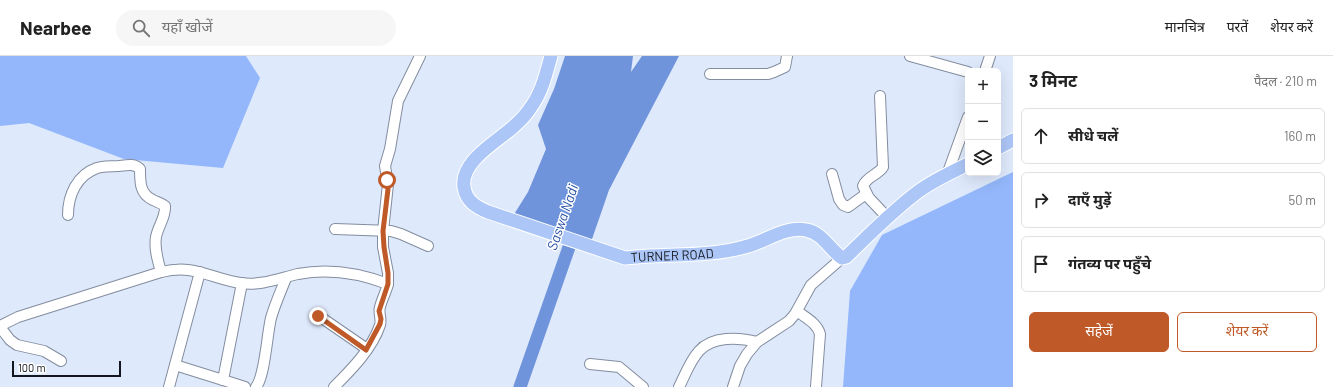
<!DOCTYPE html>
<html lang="hi">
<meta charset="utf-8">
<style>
:root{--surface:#fff;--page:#f6f6f6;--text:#222;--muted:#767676;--line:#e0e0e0;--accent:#bf5a28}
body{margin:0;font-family:Barlow,"Noto Sans Devanagari",sans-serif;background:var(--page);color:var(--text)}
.controls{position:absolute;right:12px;top:12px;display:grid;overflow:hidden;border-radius:6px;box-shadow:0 4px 16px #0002}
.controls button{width:36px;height:36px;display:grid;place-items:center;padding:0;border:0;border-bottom:1px solid var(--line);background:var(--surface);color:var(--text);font:20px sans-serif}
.scale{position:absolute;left:12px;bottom:10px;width:109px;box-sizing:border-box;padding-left:4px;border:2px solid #13161d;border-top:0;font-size:11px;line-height:14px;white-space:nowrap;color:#13161d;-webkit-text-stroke:3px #fff;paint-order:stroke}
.stop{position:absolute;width:12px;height:12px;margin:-9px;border:3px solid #bf5a28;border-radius:50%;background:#fff}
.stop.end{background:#bf5a28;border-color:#fff;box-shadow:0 1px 4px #0008}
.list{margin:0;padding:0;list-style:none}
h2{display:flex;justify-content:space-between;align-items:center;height:52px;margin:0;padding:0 16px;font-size:17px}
h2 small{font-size:13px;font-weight:400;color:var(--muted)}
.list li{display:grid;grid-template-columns:26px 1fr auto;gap:12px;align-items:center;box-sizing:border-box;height:56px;margin:0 8px 8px;padding:0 8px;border:1px solid var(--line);border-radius:6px}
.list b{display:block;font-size:15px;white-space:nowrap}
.list em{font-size:13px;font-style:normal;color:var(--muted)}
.actions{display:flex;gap:8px;padding:12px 16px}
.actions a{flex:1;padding:9px 0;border:1px solid var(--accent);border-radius:6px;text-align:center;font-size:14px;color:var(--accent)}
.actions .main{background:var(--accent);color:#fff}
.icon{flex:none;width:22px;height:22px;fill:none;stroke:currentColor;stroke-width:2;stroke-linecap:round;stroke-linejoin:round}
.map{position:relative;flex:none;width:1013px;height:331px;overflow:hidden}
header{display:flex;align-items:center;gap:24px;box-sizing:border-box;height:56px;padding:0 20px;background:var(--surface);border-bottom:1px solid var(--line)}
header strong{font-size:19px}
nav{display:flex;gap:22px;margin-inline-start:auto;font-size:14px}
.search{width:280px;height:36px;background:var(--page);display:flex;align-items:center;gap:10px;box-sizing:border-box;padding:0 14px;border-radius:22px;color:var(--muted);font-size:15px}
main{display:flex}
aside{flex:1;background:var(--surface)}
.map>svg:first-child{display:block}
.green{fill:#93b7fa}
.water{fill:#6f94db}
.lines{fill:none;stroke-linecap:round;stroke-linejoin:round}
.river{stroke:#6f94db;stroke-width:13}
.minor-casing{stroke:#838d9f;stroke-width:12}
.major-casing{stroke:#fff;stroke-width:15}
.minor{stroke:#fff;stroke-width:10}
.major{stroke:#acc6f7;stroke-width:13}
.route{stroke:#bf5a28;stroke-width:5}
.labels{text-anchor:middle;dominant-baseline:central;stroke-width:3;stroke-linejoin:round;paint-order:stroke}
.street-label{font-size:13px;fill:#13161d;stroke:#fff}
.water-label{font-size:14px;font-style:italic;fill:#2850a5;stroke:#fff}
</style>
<header>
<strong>Nearbee</strong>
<div class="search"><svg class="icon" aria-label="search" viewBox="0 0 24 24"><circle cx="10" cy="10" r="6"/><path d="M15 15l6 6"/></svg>यहाँ खोजें</div>
<nav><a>मानचित्र</a><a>परतें</a><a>शेयर करें</a></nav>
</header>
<main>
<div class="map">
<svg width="1013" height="331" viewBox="0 0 1013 331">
<rect width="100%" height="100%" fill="#dee9fc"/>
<!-- green -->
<g class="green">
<path d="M0,0H246L260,22L223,112L124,103L29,67L0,70Z"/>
<path d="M1013,116V331H843L850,235L882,179Z"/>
</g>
<!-- water -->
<path class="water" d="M565,0H633L631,16L642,0H679L609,134L591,186L513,160L528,136L546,93L538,69L554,33Z"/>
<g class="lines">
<!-- river -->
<path class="river" d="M520,331L575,174"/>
<defs>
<g id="minor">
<path d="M910,0L968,16"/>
<path d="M985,15L990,0"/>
<path d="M710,18H768L774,16L785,11L787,0"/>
<path d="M880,40L883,111C878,119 867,120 863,130L869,142L887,161"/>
<path d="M832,118L839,143L843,149L848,151L866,138"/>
<path d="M947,119L968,61"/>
<path d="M68,159C68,139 77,119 97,112C104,110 112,110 119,110C127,109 134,107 140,113C140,127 140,138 153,144C157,146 161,147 165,150C166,161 158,170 156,181C154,193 158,205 161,216"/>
<path d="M335,173L391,175L401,178L428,190"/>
<path d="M242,227L223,324L245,331"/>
<path d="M797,255C806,262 817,267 820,278L816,331"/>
<path d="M319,260L367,293"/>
<path d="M0,270L18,261L161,216C170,214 179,213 188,214C206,216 223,225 241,227C261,230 280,222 298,218C329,212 359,217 388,228V217L383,191V175L388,128L385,110L390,93L398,45L420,0"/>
<path d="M0,271L10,284L17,289L44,295L61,305"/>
<path d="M590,308L619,311L643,331"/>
<path d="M175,309L223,324"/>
<path d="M169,331L200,216"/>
<path d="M256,331C265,320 267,278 271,262C275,248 281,235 286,222"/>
<path d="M334,331C351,314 372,293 380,269C382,263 378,257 380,251C382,243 386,236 388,228"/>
<path d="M679,331C685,319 690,305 699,295C712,280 739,281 757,286"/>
<path d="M733,331L740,310L747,298L757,286L789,265L795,258L811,229L842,202"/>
</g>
<g id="major">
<path id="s1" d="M551,0C546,18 542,36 531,51C526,59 519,66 512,72C496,86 460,106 464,131C466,145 476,151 488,156L625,202C666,197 708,202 748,190C766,185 786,170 806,174C823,177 829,193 842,202L846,201C870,178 893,154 919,135C934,124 952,116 968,108"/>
<path d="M998,92L1013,84"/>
</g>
</defs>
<!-- minor casing -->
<use href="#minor" class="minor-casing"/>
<!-- major casing -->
<use href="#major" class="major-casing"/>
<!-- minor -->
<use href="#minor" class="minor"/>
<!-- major -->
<use href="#major" class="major"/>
</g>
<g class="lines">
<!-- route -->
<path class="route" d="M318,260L366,294L380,268L381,263L379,255L388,228V217L384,191L383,175L388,133L387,124"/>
</g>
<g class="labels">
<!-- street labels -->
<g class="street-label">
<text stroke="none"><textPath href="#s1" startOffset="391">TURNER ROAD</textPath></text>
</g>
<!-- water labels -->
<g class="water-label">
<text transform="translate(562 161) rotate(-71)">Saswa Nadi</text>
</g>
</g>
</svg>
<div class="controls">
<button>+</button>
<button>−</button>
<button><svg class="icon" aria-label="layers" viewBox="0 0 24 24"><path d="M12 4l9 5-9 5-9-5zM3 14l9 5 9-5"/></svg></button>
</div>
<div class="scale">100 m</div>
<div class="stop" style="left:387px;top:124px"></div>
<div class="stop end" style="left:318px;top:260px"></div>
</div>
<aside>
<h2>3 मिनट<small>पैदल · 210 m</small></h2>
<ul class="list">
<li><svg class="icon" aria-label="ahead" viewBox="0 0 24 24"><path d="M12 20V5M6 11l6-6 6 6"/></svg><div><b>सीधे चलें</b></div><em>160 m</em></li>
<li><svg class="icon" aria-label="right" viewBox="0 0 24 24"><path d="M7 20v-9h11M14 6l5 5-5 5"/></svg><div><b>दाएँ मुड़ें</b></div><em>50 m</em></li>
<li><svg class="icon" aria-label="arrive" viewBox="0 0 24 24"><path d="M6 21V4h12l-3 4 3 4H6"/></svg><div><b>गंतव्य पर पहुँचे</b></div></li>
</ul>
<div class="actions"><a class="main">सहेजें</a><a>शेयर करें</a></div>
</aside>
</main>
